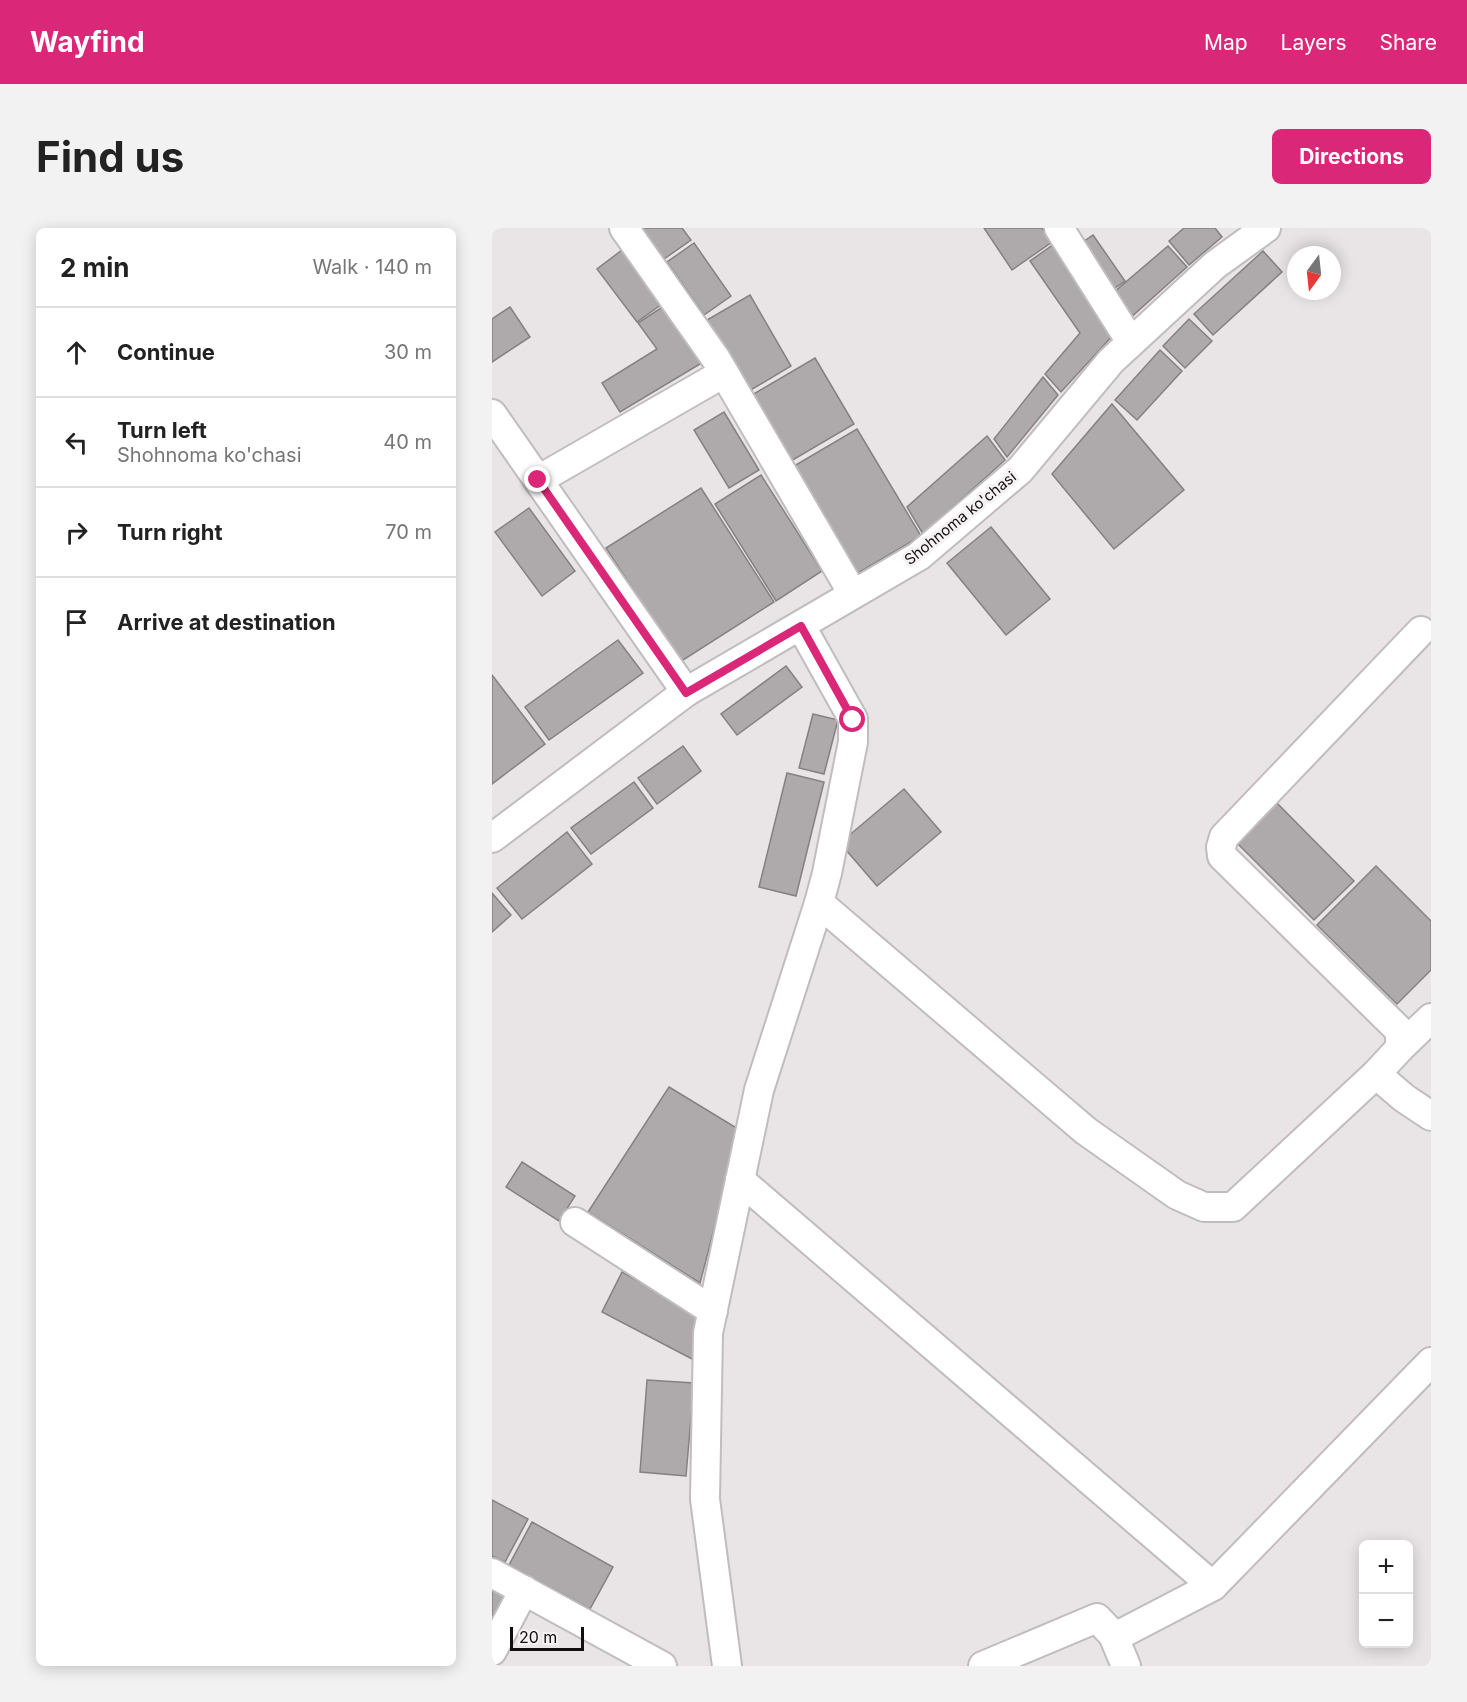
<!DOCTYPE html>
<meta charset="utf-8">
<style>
:root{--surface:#fff;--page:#f2f2f2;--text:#222;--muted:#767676;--line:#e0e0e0;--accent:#db2777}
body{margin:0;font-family:Inter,sans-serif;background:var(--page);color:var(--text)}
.controls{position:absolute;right:18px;bottom:18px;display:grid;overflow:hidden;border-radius:9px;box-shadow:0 3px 15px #0003}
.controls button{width:54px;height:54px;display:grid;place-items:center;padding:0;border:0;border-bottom:2px solid var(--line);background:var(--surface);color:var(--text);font:30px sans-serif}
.compass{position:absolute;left:795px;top:18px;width:54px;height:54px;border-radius:50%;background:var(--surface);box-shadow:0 3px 15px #0003;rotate:195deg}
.scale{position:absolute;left:18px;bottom:15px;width:74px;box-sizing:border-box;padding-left:6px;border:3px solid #100e0f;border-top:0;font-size:16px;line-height:21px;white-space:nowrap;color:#100e0f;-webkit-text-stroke:4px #f6f1f3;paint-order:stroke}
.stop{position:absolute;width:18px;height:18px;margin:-14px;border:4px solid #db2777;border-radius:50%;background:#fff}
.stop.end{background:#db2777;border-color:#fff;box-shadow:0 2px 6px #0008}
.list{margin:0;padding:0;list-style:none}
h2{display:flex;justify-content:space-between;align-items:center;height:78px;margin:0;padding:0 24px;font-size:26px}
h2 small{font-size:20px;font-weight:400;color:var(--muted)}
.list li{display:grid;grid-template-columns:39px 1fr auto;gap:18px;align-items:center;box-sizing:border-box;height:90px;padding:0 24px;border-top:2px solid var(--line)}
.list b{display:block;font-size:22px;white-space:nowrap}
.list p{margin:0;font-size:20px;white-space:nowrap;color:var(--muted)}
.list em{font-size:20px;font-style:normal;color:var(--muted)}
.icon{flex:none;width:33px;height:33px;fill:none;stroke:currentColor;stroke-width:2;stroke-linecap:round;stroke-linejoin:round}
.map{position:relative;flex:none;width:939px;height:1438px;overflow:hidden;border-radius:9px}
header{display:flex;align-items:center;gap:36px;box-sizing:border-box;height:84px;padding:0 30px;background:var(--accent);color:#fff}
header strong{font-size:28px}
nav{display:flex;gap:33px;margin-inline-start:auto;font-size:21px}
.intro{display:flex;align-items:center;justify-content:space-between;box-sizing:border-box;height:144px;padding:0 36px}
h1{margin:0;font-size:42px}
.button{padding:15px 27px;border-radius:9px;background:var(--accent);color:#fff;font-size:21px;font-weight:700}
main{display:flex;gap:36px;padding:0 36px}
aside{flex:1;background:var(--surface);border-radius:9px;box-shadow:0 3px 15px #0003}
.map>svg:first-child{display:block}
.building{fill:#aea9aa;stroke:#858182;stroke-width:1.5}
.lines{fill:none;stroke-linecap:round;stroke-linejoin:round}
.street-casing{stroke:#c1bcbe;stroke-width:32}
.street{stroke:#fff;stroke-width:28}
.route{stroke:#db2777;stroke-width:8}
.labels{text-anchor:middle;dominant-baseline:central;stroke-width:6;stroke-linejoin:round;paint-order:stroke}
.street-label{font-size:15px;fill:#100e0f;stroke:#f6f1f3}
</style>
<header>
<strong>Wayfind</strong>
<nav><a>Map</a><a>Layers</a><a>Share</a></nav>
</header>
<div class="intro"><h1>Find us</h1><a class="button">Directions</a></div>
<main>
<aside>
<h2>2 min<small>Walk · 140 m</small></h2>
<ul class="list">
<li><svg class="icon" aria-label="ahead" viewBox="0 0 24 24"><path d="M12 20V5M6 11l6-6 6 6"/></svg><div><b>Continue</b></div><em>30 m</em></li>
<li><svg class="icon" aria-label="left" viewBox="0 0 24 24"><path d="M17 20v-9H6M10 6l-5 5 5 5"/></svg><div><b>Turn left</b><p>Shohnoma ko'chasi</p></div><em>40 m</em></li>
<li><svg class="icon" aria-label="right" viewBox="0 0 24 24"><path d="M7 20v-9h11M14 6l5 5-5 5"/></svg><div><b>Turn right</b></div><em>70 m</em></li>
<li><svg class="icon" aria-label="arrive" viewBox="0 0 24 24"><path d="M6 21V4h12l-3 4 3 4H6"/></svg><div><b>Arrive at destination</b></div></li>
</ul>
</aside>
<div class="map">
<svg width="939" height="1438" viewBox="0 0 939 1438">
<rect width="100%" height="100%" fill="#e9e4e5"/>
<!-- building -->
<g class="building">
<path d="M150,0H190L199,12L172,31Z"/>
<path d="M492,0H550L560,14L520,42Z"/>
<path d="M692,0H723L730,9L697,37L677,13Z"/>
<path d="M601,7L633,53L620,62L588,16Z"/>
<path d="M202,15L239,68L212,87L175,34Z"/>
<path d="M562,16L624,104L569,164L553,146L588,105L538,33Z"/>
<path d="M676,18L695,39L637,91L621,65Z"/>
<path d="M130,22L170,76L145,94L105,41Z"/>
<path d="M771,23L790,44L721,107L702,86Z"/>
<path d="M258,67L299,138L257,163L215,92Z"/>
<path d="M172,78L213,133L128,184L110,155L165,121L146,95Z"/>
<path d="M18,79L38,109L0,134V91Z"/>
<path d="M697,91L720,113L693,140L671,118Z"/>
<path d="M668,122L690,143L645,192L623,172Z"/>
<path d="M323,130L362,196L299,233L260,167Z"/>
<path d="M551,149L566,167L515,229L502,211Z"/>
<path d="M620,176L692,262L622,321L560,246Z"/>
<path d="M232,184L267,242L237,260L202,202Z"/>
<path d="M365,201L429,308L366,345L302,238Z"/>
<path d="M495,208L513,232L431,306L415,279Z"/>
<path d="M269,247L330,343L284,373L223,276Z"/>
<path d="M209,260L282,374L188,434L114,320Z"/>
<path d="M37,280L83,343L50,368L3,304Z"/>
<path d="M499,299L558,371L514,407L455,335Z"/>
<path d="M126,412L151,445L57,512L33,479Z"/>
<path d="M294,438L310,459L245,507L229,486Z"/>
<path d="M0,447L53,516L0,556Z"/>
<path d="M321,486L346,492L332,546L307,540Z"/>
<path d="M191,518L209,543L165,576L146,550Z"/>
<path d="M295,545L332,554L304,668L267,659Z"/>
<path d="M142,554L161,580L99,626L79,600Z"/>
<path d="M412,561L449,604L385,658L348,615Z"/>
<path d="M783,573L862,653L822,692L743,613Z"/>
<path d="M75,604L100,636L30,691L5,660Z"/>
<path d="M884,638L939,693V742L905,776L825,697Z"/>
<path d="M0,665L19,687L0,704Z"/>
<path d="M177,859L248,902L208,1055L96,984Z"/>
<path d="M30,934L83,968L67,993L14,959Z"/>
<path d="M130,1044L210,1088L204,1133L110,1084Z"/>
<path d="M155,1152L202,1155L194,1248L148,1244Z"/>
<path d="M0,1272L36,1291L13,1334L0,1328Z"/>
<path d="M40,1294L121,1339L98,1381L17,1337Z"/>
<path d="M0,1359L16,1367L0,1398Z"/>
</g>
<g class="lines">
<defs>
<g id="street">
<path d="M132,0L224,131L361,366"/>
<path d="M567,0L639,114"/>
<path d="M0,186L194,464"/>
<path d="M46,252L232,145"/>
<path d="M309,398L361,491V514L335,645L327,675L594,903L685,967L712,979H741L884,846L912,870L939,888"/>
<path d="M0,610L194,464L427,328L528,242L619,133L723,37L774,0"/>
<path d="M908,820L939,790"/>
<path d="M884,846L908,820V803L730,628L729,619L732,609L929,403"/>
<path d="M248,952L721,1358L939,1134"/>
<path d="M83,994L221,1083"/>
<path d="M0,1345L170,1438"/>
<path d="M621,1407L634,1438"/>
<path d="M0,1423L32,1362"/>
<path d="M235,1438L213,1271L216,1105L267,862L327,675"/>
<path d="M491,1438L605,1390L623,1409L721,1358"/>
</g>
</defs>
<!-- street casing -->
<use href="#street" class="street-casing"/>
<!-- street -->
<use href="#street" class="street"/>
</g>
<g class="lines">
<!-- route -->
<path class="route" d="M46,252L194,465L309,398L361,492"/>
</g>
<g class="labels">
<!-- street labels -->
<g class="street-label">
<text transform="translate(468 290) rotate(-39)">Shohnoma ko'chasi</text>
</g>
</g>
</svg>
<div class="controls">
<button>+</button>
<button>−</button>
</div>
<svg class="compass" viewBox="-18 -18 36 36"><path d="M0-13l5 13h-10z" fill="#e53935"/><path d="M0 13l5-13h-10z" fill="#767676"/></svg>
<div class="scale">20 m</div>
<div class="stop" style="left:361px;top:492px"></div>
<div class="stop end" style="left:46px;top:252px"></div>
</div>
</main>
